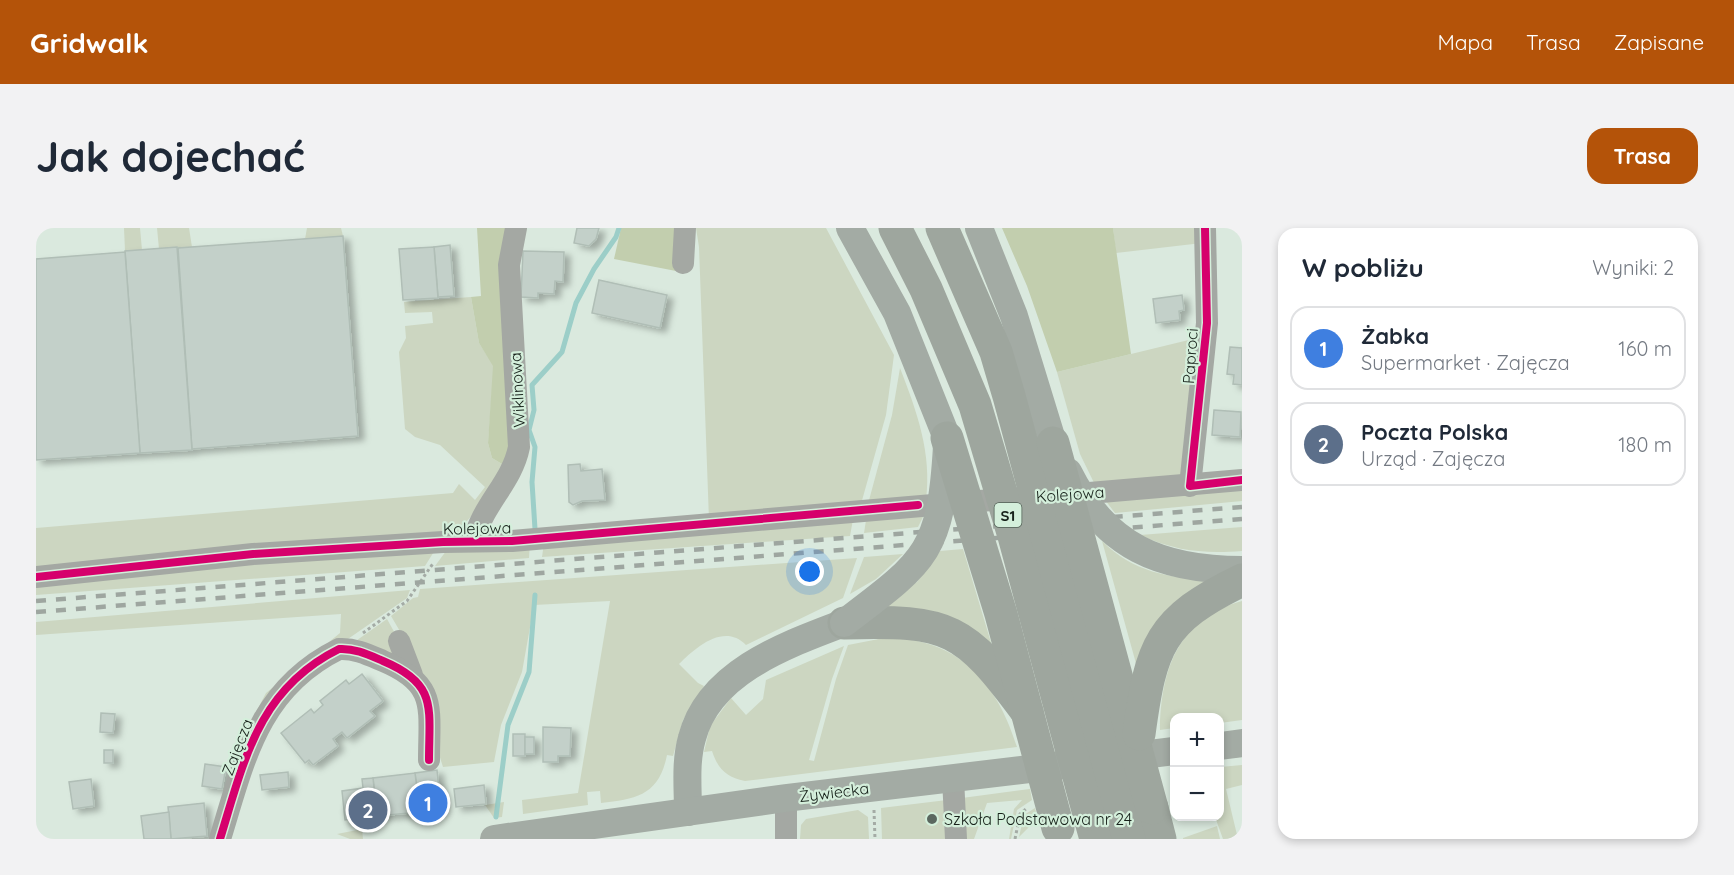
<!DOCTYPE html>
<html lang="pl">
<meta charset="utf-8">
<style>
:root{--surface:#fff;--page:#f2f2f3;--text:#1f2937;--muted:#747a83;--line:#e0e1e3;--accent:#b45309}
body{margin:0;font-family:Quicksand,sans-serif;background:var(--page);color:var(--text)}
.controls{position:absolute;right:18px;bottom:18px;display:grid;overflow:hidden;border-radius:12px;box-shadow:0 3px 9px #0003}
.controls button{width:54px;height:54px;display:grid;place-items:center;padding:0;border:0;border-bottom:2px solid var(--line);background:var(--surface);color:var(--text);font:30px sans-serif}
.you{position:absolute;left:774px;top:344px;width:21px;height:21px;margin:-15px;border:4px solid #fff;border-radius:50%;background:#1a73e8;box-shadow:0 0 0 9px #1a73e833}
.badge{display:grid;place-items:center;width:39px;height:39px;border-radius:50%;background:var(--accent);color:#fff;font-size:20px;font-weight:700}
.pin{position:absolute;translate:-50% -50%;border:3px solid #fff;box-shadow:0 2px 6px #0006}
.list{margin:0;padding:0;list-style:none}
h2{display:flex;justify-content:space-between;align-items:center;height:78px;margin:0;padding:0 24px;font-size:26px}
h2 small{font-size:20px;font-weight:400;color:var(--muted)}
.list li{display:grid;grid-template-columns:39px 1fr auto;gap:18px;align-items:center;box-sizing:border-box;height:84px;margin:0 12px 12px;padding:0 12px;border:2px solid var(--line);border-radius:18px}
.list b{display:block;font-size:22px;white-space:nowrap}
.list p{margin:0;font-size:20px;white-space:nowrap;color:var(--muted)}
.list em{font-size:20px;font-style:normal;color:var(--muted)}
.map{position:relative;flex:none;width:1206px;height:611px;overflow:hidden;border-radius:18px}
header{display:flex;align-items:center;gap:36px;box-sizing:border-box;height:84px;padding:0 30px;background:var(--accent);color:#fff}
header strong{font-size:28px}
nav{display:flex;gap:33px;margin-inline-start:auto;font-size:21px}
.intro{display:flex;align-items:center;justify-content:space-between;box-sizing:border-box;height:144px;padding:0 36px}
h1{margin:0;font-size:42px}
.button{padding:15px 27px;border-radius:18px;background:var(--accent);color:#fff;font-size:21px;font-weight:700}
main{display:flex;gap:36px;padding:0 36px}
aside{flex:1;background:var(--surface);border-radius:18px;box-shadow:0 3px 9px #0003}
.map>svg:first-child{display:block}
.green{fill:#ccd6c1}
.forest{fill:#c2ceae}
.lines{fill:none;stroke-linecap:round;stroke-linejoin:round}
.stream{stroke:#9ccec8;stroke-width:5}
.building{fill:#c3d0c9;stroke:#b0beb6;stroke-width:1.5;filter:url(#shadow)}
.path{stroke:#a4aba5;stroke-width:3;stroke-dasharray:3 3;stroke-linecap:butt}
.minor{stroke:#a4a8a3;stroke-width:22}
.major{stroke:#a3aba4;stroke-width:28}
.highway{stroke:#9ea69e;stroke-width:33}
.rail{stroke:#9ea6a0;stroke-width:4.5;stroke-dasharray:10 10;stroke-linecap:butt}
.major-bridge{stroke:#a3aba4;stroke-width:28}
.highway-bridge{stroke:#9ea69e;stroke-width:33}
.cycleway-casing{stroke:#d4efdb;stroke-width:11}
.cycleway{stroke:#d6006c;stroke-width:8}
.poi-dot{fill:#5b675f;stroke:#d4efdb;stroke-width:2}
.labels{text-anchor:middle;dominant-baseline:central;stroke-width:4.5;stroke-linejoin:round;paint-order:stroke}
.shield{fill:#d4efdb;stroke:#505f54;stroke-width:1.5}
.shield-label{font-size:15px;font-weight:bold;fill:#17211a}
.street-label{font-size:16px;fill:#17211a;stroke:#d4efdb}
.poi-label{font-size:16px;fill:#17211a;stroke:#d4efdb;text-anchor:start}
</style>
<header>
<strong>Gridwalk</strong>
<nav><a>Mapa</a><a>Trasa</a><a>Zapisane</a></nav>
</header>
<div class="intro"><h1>Jak dojechać</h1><a class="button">Trasa</a></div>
<main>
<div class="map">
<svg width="1206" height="611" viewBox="0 0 1206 611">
<defs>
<filter id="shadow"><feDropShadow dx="6" dy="4" stdDeviation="3" flood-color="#0004"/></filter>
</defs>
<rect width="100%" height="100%" fill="#dae9de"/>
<!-- green -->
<g class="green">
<path d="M88,0H104L106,22L89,23Z"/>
<path d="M121,0H153L156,19L123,21Z"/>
<path d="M271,0H305L307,8L269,11Z"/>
<path d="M660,0H790L858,127L850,187L825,276L673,292L663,19Z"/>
<path d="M1077,0H1165L1166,15L1080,25Z"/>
<path d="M435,69L443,115L458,138L452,215L456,230L471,239L453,269L419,306L0,346V300L417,265L423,256L439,272L449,259L404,217L379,209L369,201L363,124L370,110L369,98L397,95L396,84L369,85L368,74Z"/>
<path d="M1165,109L1151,246L1061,261L1044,226L1021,144Z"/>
<path d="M864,140C881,184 896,225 890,272L832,276L856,187Z"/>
<path d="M1206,257V273L1079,285L1066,268Z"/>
<path d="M818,286L814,308L506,329L508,315Z"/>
<path d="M831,286L887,289L882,299L828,305Z"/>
<path d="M1206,299V323C1168,326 1139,323 1104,307Z"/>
<path d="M1066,313C1097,344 1133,350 1175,352L1101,439Z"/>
<path d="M494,315L493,330L399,338L413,319Z"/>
<path d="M927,321L956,418L841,383L881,354L904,323Z"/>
<path d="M399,322L389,338L0,367V353Z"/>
<path d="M867,326L840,351L814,366L828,329Z"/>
<path d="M821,330L807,370L710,417C688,394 659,420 643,436L662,455L668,458L647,492L637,528L631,527C623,567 601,571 565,575L564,563L551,564L552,577L487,586L486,572L542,565L574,373L498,377L486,444L465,497L458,534L407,539L365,405L355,388L377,370L382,369L384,361Z"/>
<path d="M374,362L371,370L260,447L190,559L202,518L230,465L304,405L305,386L0,407V394Z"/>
<path d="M1206,373V492L1184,495V490H1138V500L1124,502C1125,442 1142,390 1206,373Z"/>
<path d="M351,391L361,409L368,436L317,415Z"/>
<path d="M848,410C921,409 960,452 981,519L709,553C690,549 682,541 676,523L668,524L674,498L695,470L710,487L727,471L730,452L808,418L796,451L773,532L778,533L800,451L812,417Z"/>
<path d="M1206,537V557L1190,561L1202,611H1187L1179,589L1184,588V539Z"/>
<path d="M994,561L996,572L981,582L975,611H973L978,581L986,572L951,575L938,611H926V570Z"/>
<path d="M911,572L914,611H846L845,580Z"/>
<path d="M468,574L466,589L458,590L449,577Z"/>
<path d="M999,580L1003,596L993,599L983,609L988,587Z"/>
<path d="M822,582L832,589L833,611H764L765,597L770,591Z"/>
<path d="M1181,598L1184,611H1147V610Z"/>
<path d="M326,601L327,611H314L301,606Z"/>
</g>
<!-- forest -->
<g class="forest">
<path d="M441,0H475L476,157L471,239L456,230L452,215L457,138L443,115L435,69L445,68Z"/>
<path d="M585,0H644L640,43L578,31Z"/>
<path d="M966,0H1077L1095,126L1021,144L991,58Z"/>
</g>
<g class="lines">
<!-- stream -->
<g class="stream">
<path d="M499,301L496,254L499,219L493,202L498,182L496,157L526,124L540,75L558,41L580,9L583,0"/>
<path d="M460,589L472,497L493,444L499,367"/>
</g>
</g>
<!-- building -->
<g class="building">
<path d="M541,0H563L560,11L553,18L538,15Z"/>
<path d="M307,8L322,208L156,221L142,20Z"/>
<path d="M414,17L418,68L402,69L398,19Z"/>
<path d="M141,19L156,222L104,225L89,23Z"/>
<path d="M398,19L402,70L367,72L363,21Z"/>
<path d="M487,23L528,24L527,54L519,53L518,66L502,65V70L485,69Z"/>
<path d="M89,24L104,225L0,232V31Z"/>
<path d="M563,52L631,67L624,100L556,85Z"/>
<path d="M1146,67L1148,82L1143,83L1144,92L1120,95L1117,71Z"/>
<path d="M1194,119L1206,120V157L1197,156L1198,147L1191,146Z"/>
<path d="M1178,182L1205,184L1204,209L1176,207Z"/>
<path d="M544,236L545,243L566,241L569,272L546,273L537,277L533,274L532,237Z"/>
<path d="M326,446L347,473L334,483L339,488L311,510L306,504L297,511L302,518L277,537L273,532L269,535L245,505L275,481L278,485L287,477L284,473L310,452L313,456Z"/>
<path d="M65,485L79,486L77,505L64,504Z"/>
<path d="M507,499L535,500L534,528H522V534H507Z"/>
<rect x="477" y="506" width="12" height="22"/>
<rect x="489" y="509" width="9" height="17"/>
<rect x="68" y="522" width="9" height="13"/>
<path d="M169,536L190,539L186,561L166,558Z"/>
<path d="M401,542L405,581L384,584L379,545Z"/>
<path d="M252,544L253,559L226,562L224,547Z"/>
<path d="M379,545L384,584L341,588L337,550Z"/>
<path d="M337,550L341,588L309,592L306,563L327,560L326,551Z"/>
<path d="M55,551L58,578L37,581L33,554Z"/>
<path d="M448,557L450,576L420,579L418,561Z"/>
<path d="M168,575L171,608L135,611L132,579Z"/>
<path d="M133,584L135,611H108L105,588Z"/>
</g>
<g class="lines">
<!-- path -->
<g class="path">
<path d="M327,405L371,373L398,334"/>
<path d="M838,582L839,611"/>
<path d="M979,611L984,586L991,580"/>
</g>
<!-- minor -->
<g class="minor">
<path d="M647,35L649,0"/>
<path d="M1154,258L1171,95L1169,0"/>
<path d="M1030,267L1206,252"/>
<path d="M438,313C445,278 476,255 483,219L473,37L480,0"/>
<path d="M0,349L217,326L407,314L476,313L979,270"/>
<path d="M363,413L376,447"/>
<path d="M917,550L920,611"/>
<path d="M750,570V611"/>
<path d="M184,611C208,533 222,461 303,421C319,420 333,427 347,433C402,456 393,480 393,532"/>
</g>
<!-- major -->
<g class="major">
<path d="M814,0L861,85L911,210"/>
<path d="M943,0L978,88L1017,215"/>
<path d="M1184,518L1206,515"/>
<path d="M1082,530L1138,523"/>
<path d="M652,584C652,560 649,534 656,510C673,444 750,417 808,395"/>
<path d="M458,611L750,570L1027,537"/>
</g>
<!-- highway -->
<g class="highway">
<path d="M808,395C914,392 928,399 991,484"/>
<path d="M1116,580L1124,611"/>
<path d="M1053,586L1060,611"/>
<path d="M1086,586L1093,611"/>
</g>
<!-- rail -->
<g class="rail">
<path d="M0,373L1206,279"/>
<path d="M0,384L1206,291"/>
</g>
<!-- major-bridge -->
<g class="major-bridge">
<path d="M1032,244C1069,319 1125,342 1206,342"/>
<path d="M808,395C890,333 905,324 911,218"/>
</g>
<!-- highway-bridge -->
<g class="highway-bridge">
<path d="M859,0L890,61L939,177L978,308L1053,586"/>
<path d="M906,0L960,124L973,168L1086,586"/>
<path d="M911,210L965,386L1022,600"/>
<path d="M1017,215L1116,580"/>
<path d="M1103,506C1115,418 1123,392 1206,352"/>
</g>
<defs>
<g id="cycleway">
<path d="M1169,0L1171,95L1154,258L1206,252"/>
<path d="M0,349L217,326L407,314L476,313L882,277"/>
<path d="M184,611C208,533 222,461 303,421C319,420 333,427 347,433C402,456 393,480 393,532"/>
</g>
</defs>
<!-- cycleway casing -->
<use href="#cycleway" class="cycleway-casing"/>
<!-- cycleway -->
<use href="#cycleway" class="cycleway"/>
</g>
<!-- markers -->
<circle class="poi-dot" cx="896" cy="591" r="6"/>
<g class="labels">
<!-- shield labels -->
<rect class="shield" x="958.5" y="275" width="27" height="24" rx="4.5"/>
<g class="shield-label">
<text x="972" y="287">S1</text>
</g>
<!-- street labels -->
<g class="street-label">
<text transform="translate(1154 128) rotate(-86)">Paproci</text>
<text transform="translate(481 162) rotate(-93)">Wiklinowa</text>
<text transform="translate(1034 266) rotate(-4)">Kolejowa</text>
<text transform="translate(441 300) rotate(-1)">Kolejowa</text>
<text transform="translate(201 519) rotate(-69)">Zajęcza</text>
<text transform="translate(798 564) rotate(-7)">Żywiecka</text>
</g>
<!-- poi labels -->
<g class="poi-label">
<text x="908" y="591">Szkoła Podstawowa nr 24</text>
</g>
</g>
</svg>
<div class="controls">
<button>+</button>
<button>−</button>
</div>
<div class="you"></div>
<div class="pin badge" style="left:392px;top:575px;background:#3f7fe0">1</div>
<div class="pin badge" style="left:332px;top:582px;background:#5c6f8a">2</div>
</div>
<aside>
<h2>W pobliżu<small>Wyniki: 2</small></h2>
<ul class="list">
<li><span class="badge" style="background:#3f7fe0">1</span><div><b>Żabka</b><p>Supermarket · Zajęcza</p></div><em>160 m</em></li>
<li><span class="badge" style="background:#5c6f8a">2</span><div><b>Poczta Polska</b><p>Urząd · Zajęcza</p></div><em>180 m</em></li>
</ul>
</aside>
</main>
